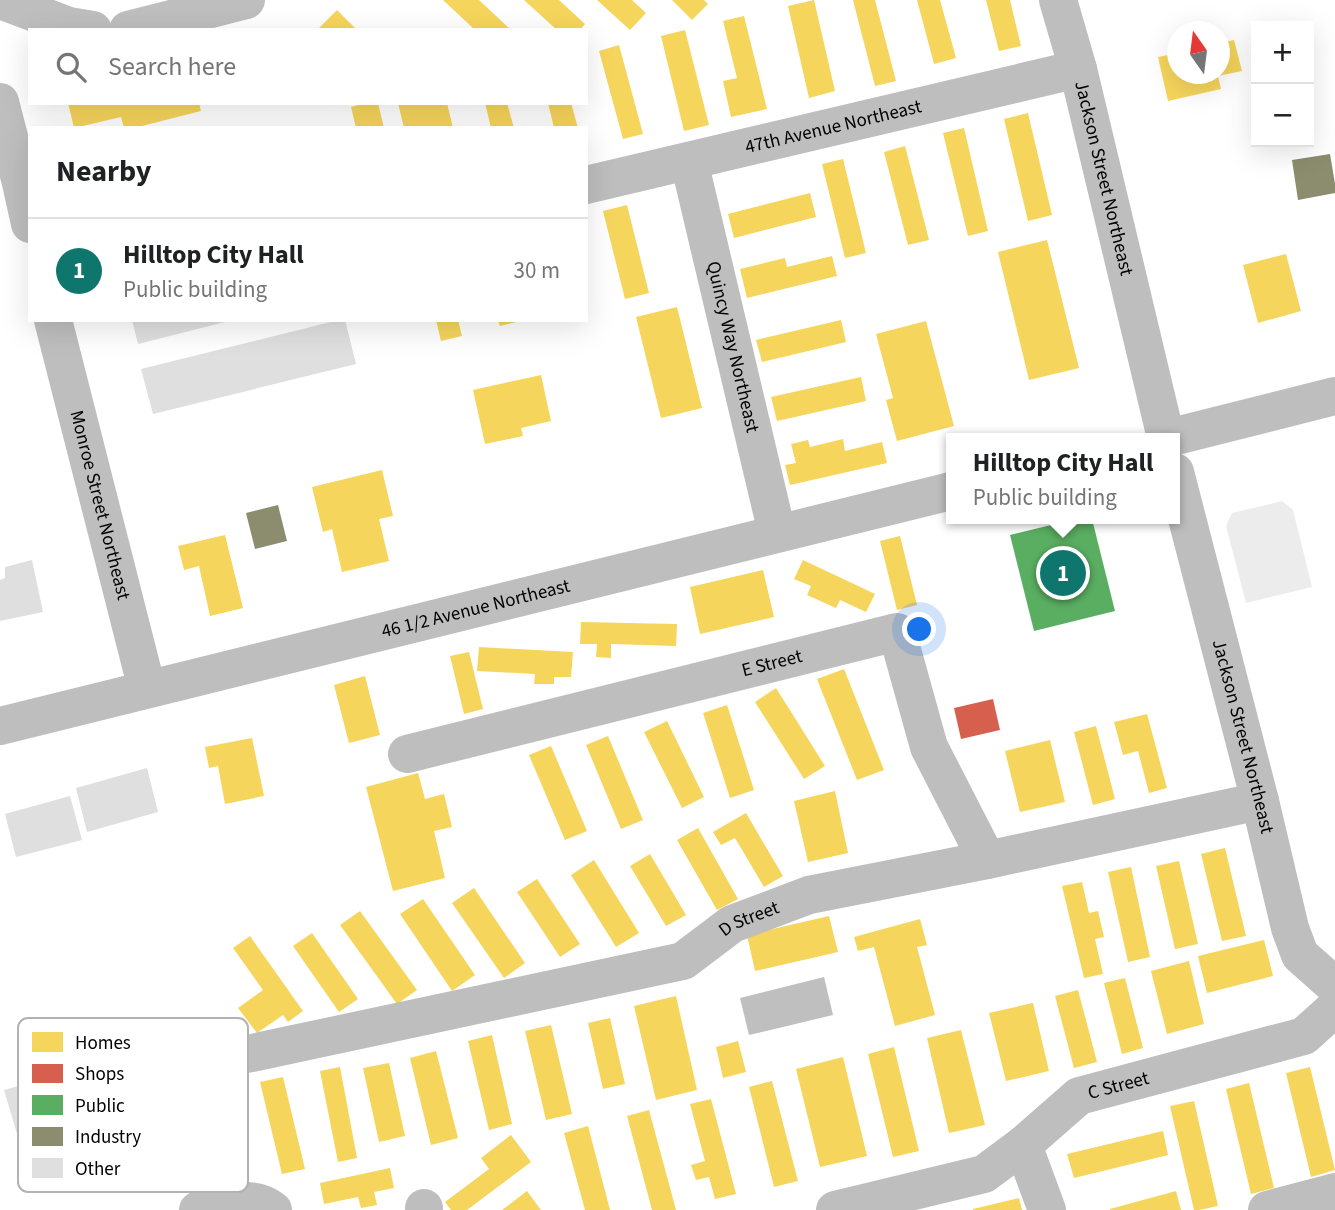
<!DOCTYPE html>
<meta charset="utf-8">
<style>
:root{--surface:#fff;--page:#f2f2f2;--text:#202124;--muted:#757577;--line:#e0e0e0;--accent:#0f766e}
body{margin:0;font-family:"Source Sans 3",sans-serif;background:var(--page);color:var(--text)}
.controls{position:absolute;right:21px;top:21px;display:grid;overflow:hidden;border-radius:0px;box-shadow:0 7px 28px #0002}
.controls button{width:63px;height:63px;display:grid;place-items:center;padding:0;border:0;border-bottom:2px solid var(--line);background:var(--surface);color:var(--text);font:35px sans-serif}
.compass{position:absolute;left:1167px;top:21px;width:63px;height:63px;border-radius:50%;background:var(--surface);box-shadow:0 7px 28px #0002;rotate:346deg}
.you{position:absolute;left:920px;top:630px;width:24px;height:24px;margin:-18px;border:5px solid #fff;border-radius:50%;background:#1a73e8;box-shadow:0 0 0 10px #1a73e833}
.badge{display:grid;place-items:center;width:46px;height:46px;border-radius:50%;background:var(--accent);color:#fff;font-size:23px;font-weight:700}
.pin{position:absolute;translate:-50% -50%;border:4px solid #fff;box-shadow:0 2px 7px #0006}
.popup{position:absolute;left:946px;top:433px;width:234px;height:91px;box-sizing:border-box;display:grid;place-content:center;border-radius:0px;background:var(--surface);filter:drop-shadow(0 2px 5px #0005);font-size:23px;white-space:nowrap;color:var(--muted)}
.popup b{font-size:26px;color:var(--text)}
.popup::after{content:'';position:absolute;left:50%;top:100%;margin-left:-14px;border:14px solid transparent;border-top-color:var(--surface)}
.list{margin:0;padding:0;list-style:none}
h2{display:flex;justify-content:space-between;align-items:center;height:91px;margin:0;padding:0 28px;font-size:30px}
h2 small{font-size:23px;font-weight:400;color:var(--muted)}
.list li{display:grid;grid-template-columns:46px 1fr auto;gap:21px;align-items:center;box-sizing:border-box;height:105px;padding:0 28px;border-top:2px solid var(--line)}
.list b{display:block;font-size:26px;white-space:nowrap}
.list p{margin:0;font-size:23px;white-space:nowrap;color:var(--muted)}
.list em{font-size:23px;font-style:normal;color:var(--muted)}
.icon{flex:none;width:38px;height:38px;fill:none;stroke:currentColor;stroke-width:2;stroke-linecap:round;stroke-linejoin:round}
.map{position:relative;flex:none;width:1335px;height:1210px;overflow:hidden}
.search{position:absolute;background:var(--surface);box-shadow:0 7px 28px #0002;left:28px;top:28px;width:560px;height:77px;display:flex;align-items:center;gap:18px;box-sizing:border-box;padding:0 24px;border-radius:0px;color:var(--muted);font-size:26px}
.panel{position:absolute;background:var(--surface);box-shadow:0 7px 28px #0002;left:28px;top:126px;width:560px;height:196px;border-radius:0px}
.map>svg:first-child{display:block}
.green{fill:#ececec}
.water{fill:#bfbfbf}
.homes{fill:#f6d55c}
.shops{fill:#d6604d}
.public{fill:#5aae61}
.industry{fill:#8c8c6e}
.building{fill:#dfdfdf}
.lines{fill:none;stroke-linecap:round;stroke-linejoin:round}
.minor{stroke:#bebebe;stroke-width:38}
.labels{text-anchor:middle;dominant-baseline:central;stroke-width:7;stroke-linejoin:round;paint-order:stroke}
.street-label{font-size:19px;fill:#000;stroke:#fff}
.key{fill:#fff;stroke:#b2b2b2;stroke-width:2}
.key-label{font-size:19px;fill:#000}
</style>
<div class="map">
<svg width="1335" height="1210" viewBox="0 0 1335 1210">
<rect width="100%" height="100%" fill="#fff"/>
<!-- green -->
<path class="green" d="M1282,501L1293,510L1312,587L1246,603L1226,526L1232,513Z"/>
<!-- water -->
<path class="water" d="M824,977L833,1015L749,1035L740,998Z"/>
<!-- homes -->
<g class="homes">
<path d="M443,0H479L511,30H475Z"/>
<path d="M524,0H559L585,24L580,30H557Z"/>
<path d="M597,0H632L646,13L630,30Z"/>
<path d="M672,0H704L708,4L692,20Z"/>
<path d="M814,0L835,91L809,98L788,6Z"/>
<path d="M853,0H875L896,81L875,86Z"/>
<path d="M917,0H940L956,58L934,64Z"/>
<path d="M986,0H1010L1021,46L999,51Z"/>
<path d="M337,10L357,30H320L319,28Z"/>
<path d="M744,16L767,109L731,117L723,81L737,78L723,21Z"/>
<path d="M685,30L709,125L684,131L661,36Z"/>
<path d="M1234,40L1242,71L1218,76L1221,89L1168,101L1158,57L1178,53V74H1220V43Z"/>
<path d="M619,45L643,134L623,139L599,51Z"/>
<path d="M68,103H199L201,111L134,128H124L121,117L74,128Z"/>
<path d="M366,103H378L384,128H356L351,107Z"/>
<path d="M398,103H447L453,128H404Z"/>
<path d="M485,103H507L514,128H491Z"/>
<path d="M548,103H571L578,128H554Z"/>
<path d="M1028,113L1052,215L1028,221L1004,119Z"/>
<path d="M964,128L988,231L968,236L943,133Z"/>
<path d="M905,146L929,240L908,245L884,152Z"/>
<path d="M843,159L866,253L845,258L822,164Z"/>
<path d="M810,193L816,217L734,238L728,214Z"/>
<path d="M627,205L649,293L625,299L603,211Z"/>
<path d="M1047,240L1079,368L1029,380L998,252Z"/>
<path d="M1286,254L1301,311L1258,323L1243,265Z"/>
<path d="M832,256L837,276L747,298L740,269L785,258L787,267Z"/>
<path d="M677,307L702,408L661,418L636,317Z"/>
<path d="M436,320H458L462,336L441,341Z"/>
<path d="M498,320H520L521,321L500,326Z"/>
<path d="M841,320L846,342L762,362L756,340Z"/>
<path d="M926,321L954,426L897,441L886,400L893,398L876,334Z"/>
<path d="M541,375L551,421L521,428L523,436L485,444L473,390Z"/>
<path d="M861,377L866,401L777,421L771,397Z"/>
<path d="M843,439L845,451L882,442L887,463L790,485L785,465L796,463L791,444L808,440L810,447Z"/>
<path d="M382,470L393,516L379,519L389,561L342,572L332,529L323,532L312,487Z"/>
<path d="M225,535L243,608L210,616L199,566L184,570L178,546Z"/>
<path d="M900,536L917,605L897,610L880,541Z"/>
<path d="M803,560L875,594L866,612L840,600L836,608L807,595L811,586L794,579Z"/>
<path d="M763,570L774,617L700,634L690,587Z"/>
<path d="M581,622L677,624L676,646L611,644V658L596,657L597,644H580Z"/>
<path d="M479,647L573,652L571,677H554V684H534L535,674L477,671Z"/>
<path d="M469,652L483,709L464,714L450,656Z"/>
<path d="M844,669L884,770L857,780L817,679Z"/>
<path d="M365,676L380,735L349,743L334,685Z"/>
<path d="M776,688L825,766L804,779L755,702Z"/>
<path d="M727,705L754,790L730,798L703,713Z"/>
<path d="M1147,714L1167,788L1149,793L1138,751L1123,755L1114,722Z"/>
<path d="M667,721L704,797L682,808L644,732Z"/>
<path d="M1096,726L1115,799L1093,805L1074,732Z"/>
<path d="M608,736L643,820L621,829L586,745Z"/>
<path d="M252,738L264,796L225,804L218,766L209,768L205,747Z"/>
<path d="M1050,740L1065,802L1020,812L1005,751Z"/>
<path d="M551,746L587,831L565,840L529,755Z"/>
<path d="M418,773L425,799L444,794L452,827L434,831L445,878L393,891L366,787Z"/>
<path d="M835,791L848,853L808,862L794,801Z"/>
<path d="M746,813L783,876L764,887L735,838L721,845L713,832Z"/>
<path d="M698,828L738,899L717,910L677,840Z"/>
<path d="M1225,848L1246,936L1222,941L1201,854Z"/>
<path d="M650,854L686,915L666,926L630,866Z"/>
<path d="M594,860L639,933L616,947L571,875Z"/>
<path d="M1179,861L1198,944L1175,949L1156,866Z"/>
<path d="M1131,867L1150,957L1128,962L1108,872Z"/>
<path d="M537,879L580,944L560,957L517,892Z"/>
<path d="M1082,882L1089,913L1098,911L1104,937L1095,939L1103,974L1084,978L1062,886Z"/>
<path d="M474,888L525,963L504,978L452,903Z"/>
<path d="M423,899L475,975L452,991L400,914Z"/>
<path d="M360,911L417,990L397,1004L340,925Z"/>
<path d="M829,916L838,952L755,971L747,935Z"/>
<path d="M920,919L927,945L917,947L935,1015L895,1026L874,947L858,951L854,937Z"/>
<path d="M312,933L358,999L339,1012L293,946Z"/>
<path d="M250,936L303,1011L288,1022L283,1015L257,1033L238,1008L263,990L233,948Z"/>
<path d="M1264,940L1273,976L1207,993L1198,956Z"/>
<path d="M1189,961L1204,1024L1167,1034L1151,971Z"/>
<path d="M1125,978L1143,1048L1122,1054L1104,983Z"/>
<path d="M1078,990L1097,1062L1074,1068L1055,996Z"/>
<path d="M676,996L697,1090L656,1100L634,1006Z"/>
<path d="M1033,1003L1049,1071L1006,1081L989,1013Z"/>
<path d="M610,1018L625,1084L603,1089L588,1023Z"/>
<path d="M551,1025L572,1114L546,1120L525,1031Z"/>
<path d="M961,1030L985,1125L949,1133L927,1038Z"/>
<path d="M492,1035L512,1124L489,1130L468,1041Z"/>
<path d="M738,1041L746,1072L723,1078L716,1047Z"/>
<path d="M894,1047L919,1151L893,1157L868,1054Z"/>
<path d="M436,1051L458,1138L431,1145L410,1058Z"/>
<path d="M843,1057L867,1156L820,1167L796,1069Z"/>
<path d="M389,1063L405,1136L379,1142L363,1068Z"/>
<path d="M340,1067L357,1158L338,1162L320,1071Z"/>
<path d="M1310,1067L1335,1170L1311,1177L1286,1073Z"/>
<path d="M283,1077L305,1169L282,1174L260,1082Z"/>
<path d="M772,1081L798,1181L774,1187L749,1087Z"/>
<path d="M1249,1083L1274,1188L1251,1194L1226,1089Z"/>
<path d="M711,1099L736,1194L715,1199L709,1177L696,1180L691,1165L705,1161L690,1104Z"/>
<path d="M1194,1101L1218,1206L1199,1210H1194L1170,1106Z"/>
<path d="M649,1110L676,1210H652L627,1116Z"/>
<path d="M588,1126L610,1210H585L564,1133Z"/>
<path d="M1163,1131L1168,1155L1074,1178L1067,1154Z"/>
<path d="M511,1135L531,1162L467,1210H451L445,1202L489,1169L481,1158Z"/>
<path d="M390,1168L394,1188L374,1192L377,1205L361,1208L358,1197L324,1204L320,1183Z"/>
<path d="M527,1191L541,1210H502Z"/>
<path d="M1176,1191L1181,1210H1110V1209Z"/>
<path d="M1019,1198L1022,1210H973V1209Z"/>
</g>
<!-- shops -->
<path class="shops" d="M993,699L1000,730L961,739L954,708Z"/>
<!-- public -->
<path class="public" d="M1076,519H1092L1115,611L1034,631L1010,535Z"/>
<!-- industry -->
<g class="industry">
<path d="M1330,154L1335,184V193L1298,200L1292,160Z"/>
<path d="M278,505L287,541L255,549L246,513Z"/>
</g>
<!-- building -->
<g class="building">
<path d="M132,320H229V321L138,344Z"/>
<path d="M339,320H345L356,364L153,414L141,369Z"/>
<path d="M32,560L43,612L0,621V580L5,578V567Z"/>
<path d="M147,768L158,812L87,832L76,788Z"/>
<path d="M70,796L82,840L16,857L5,814Z"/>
<path d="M74,1071L86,1113L72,1116L85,1160L41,1173L28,1131L17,1134L4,1090Z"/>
<path d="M192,1086L202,1126L131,1147L121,1106Z"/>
</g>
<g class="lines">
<!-- minor -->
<g class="minor">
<path d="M0,0L69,26L93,30"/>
<path id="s1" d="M1058,0L1078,69L1166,438"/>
<path d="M128,30L246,0"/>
<path d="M0,102L21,183L30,224"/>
<path id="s2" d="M689,161L777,533"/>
<path id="s3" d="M586,185L1078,69"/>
<path id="s4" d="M53,320L147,689"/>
<path d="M1168,438L1335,396"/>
<path id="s5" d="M1175,472L1260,801L1290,928L1300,955L1335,986"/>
<path id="s6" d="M0,726L951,491"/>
<path id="s7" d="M407,754L897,632L929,747L987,860"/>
<path id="s8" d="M247,1054L683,961L732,924L809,895L987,860L1260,801"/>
<path d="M1023,1145L1047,1210"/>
<path d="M424,1208V1210"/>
<path d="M198,1210C223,1204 251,1193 273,1210"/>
<path id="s9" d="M835,1210L984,1174L1023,1145L1079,1096L1304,1036L1335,1008"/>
<path d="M1267,1210L1335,1192"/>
</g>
</g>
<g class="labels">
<!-- street labels -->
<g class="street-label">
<text stroke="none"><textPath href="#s3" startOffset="254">47th Avenue Northeast</textPath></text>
<text stroke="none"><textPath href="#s1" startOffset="184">Jackson Street Northeast</textPath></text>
<text stroke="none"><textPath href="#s2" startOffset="191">Quincy Way Northeast</textPath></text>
<text stroke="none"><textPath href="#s4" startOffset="191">Monroe Street Northeast</textPath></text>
<text stroke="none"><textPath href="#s6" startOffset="490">46 1/2 Avenue Northeast</textPath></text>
<text stroke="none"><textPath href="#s7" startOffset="376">E Street</textPath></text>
<text stroke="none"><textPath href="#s5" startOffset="273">Jackson Street Northeast</textPath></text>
<text stroke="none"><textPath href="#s8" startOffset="525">D Street</textPath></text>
<text stroke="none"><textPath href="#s9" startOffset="317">C Street</textPath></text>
</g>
</g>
<!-- legend -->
<rect x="18" y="1018" width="230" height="174" rx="10" class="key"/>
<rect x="32" y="1032" width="31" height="20" fill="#f6d55c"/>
<rect x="32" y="1064" width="31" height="19" fill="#d6604d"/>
<rect x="32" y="1095" width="31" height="20" fill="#5aae61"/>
<rect x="32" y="1127" width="31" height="19" fill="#8c8c6e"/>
<rect x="32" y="1158" width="31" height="20" fill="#dfdfdf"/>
<g class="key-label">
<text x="75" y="1049">Homes</text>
<text x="75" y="1080">Shops</text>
<text x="75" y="1112">Public</text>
<text x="75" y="1143">Industry</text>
<text x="75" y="1175">Other</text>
</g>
</svg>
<div class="controls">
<button>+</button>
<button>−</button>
</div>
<svg class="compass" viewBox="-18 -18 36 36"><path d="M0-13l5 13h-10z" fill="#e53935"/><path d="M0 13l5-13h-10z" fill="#757577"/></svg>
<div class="you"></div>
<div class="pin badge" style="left:1063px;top:573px">1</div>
<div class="popup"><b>Hilltop City Hall</b>Public building</div>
<div class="search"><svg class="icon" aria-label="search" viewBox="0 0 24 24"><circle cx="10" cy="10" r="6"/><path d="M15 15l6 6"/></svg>Search here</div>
<section class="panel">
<h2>Nearby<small></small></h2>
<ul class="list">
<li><span class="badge">1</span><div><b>Hilltop City Hall</b><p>Public building</p></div><em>30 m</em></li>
</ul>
</section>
</div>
